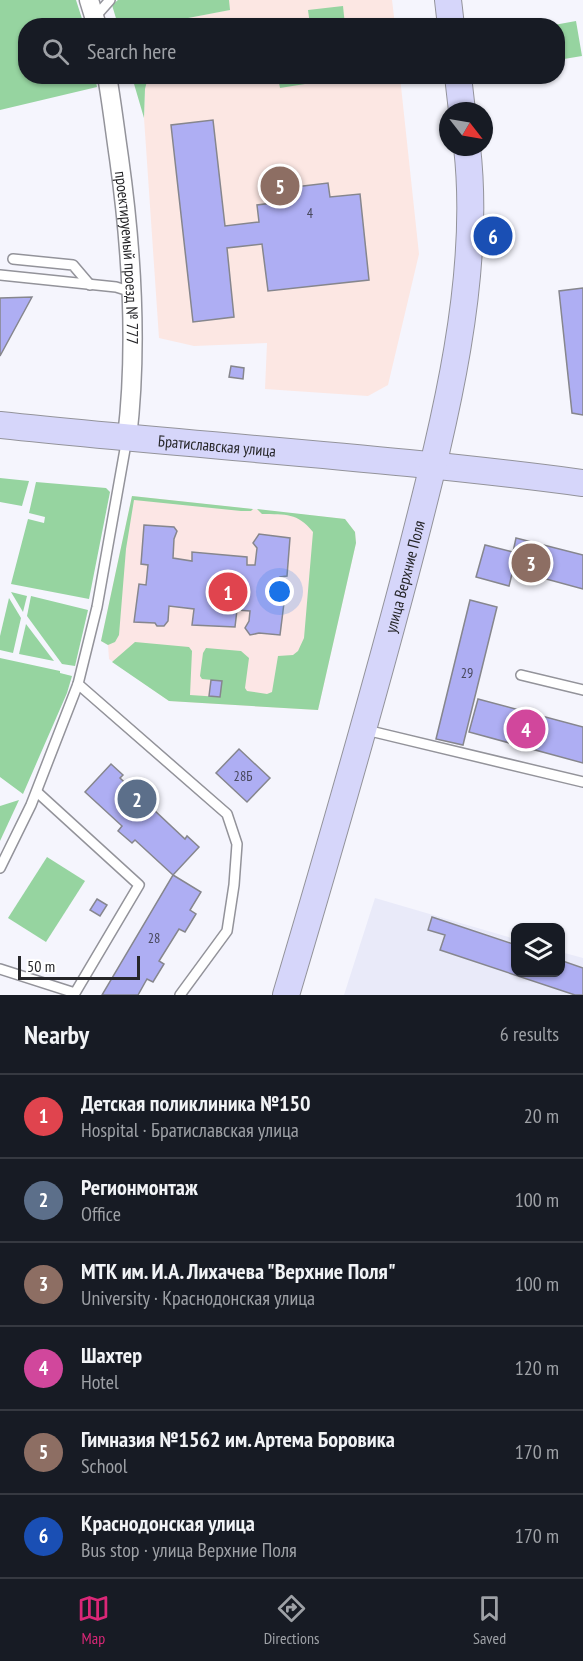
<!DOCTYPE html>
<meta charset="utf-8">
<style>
:root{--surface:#171b24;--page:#242831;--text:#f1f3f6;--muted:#9ea1a6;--line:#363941;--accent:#db2777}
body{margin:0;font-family:"PT Sans Narrow",sans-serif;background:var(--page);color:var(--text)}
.controls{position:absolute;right:18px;bottom:18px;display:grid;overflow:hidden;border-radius:12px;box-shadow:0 2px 4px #0004}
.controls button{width:54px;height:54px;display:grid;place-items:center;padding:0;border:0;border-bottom:2px solid var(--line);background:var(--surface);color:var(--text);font:30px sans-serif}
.compass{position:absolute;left:439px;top:102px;width:54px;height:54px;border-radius:50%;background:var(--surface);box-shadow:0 2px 4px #0004;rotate:121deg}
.scale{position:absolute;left:18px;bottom:15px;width:122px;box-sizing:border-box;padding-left:6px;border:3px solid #262629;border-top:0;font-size:16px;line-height:21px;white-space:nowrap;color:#262629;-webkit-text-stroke:4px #fff;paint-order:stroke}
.you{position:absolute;left:280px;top:592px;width:21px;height:21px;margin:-15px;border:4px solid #fff;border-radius:50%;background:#1a73e8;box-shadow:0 0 0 9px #1a73e833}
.badge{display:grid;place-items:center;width:39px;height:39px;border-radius:50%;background:var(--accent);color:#fff;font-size:20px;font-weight:700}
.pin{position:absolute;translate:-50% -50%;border:3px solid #fff;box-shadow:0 2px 6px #0006}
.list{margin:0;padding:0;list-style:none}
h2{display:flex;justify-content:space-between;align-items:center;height:78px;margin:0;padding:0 24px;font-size:26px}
h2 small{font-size:20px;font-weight:400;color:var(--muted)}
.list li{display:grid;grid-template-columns:39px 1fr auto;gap:18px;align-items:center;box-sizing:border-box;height:84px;padding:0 24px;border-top:2px solid var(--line)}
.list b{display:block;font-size:22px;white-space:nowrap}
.list p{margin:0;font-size:20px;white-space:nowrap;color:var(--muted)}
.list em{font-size:20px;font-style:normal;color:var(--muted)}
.icon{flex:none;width:33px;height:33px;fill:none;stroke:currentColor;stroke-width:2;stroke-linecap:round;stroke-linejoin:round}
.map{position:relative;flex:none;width:583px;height:995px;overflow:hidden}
.search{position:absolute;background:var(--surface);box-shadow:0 2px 4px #0004;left:18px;right:18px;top:18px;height:66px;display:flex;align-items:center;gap:15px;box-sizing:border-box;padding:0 21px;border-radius:24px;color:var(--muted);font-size:22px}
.sheet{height:582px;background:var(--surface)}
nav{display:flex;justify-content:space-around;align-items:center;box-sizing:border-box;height:84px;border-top:2px solid var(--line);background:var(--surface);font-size:16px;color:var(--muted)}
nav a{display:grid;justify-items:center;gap:3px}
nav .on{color:var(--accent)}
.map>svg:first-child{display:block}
.built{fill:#e9eaf9}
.education{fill:#fce7e3}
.medical{fill:#fce6e5}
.green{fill:#96d4a0}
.building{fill:#aeaef3;stroke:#86868d;stroke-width:1.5}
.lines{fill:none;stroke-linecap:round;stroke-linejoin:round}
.lane-casing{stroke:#93939a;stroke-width:12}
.street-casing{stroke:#93939a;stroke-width:21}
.secondary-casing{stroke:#93939a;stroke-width:28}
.lane{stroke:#fff;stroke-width:9}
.street{stroke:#fff;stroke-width:18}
.secondary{stroke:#d6d6fa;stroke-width:26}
.labels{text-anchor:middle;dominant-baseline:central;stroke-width:5;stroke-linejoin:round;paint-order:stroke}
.number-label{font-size:14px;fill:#48485c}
.street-label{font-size:16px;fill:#262629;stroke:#fff}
</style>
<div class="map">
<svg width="583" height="995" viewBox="0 0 583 995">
<rect width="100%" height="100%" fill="#f5f5fd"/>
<!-- built -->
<path class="built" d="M375,898L515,939L516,972H560L561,952L583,958V995H344Z"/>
<!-- education -->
<g class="education">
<path d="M229,0H392L395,25L161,26L162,23L229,10Z"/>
<path d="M148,76L400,77L419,254L388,385L368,396L265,389L267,343L194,346L159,338L144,118L145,89Z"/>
</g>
<!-- medical -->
<path class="medical" d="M132,496L345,519L355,532L356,543L318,710L169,701L109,659L108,645L101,641Z"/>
<!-- green -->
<g class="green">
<path d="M0,0H76L84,25L26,26V76L95,77L97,87L0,110Z"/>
<path d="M118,0H229L230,10L162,23L161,25H118L112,5Z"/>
<path d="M343,6L345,25H310L308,10Z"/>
<path d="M576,21L582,56L558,60V26L554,25Z"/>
<path d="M132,77H148L145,89L144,118Z"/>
<path d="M278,77H304L305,84L280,88Z"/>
<path d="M0,478L29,481L22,506L0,502Z"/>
<path d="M36,482L106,488L110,492L89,599L11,584L28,519L44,523L45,517L29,513Z"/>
<path d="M132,496L253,509L251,511H241L134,500L126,549L119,635L115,642L108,645L101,641Z"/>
<path d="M257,509L345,519L355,532L356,543L318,710L169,701L112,662L135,642L189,647L192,651L190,695L220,697L222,681L202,679L200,676L203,653L206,648L241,651L249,658L245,688L247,691L267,694L272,692L278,656L293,655L298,651L304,638L313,532C297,512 286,515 262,514Z"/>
<path d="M11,592L27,596L23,612Z"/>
<path d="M31,596L88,610L75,666L62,664L27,616Z"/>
<path d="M9,598L21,618L13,653L0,650V636Z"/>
<path d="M26,624L54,661L19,654Z"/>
<path d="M0,658L60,671V673L72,676L67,693L23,794L0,777Z"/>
<path d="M19,800L0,841V806Z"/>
<path d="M47,857L85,881L46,942L8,918Z"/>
</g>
<!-- building -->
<g class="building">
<path d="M213,120L225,226L259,222L257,205L280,202L278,189L328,183L330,197L360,194L369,280L268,291L262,244L227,248L234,317L193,322L171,125Z"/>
<path d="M583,288V415L572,413L559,291Z"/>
<path d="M32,297L0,356V298Z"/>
<path d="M231,366L244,368L243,379L229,377Z"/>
<path d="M144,525L174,527L177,531L174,539L173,558L192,561V552L247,557V565H255L257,548L253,543L259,534L290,538L287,576L280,577L277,594L285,595L280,635L259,633L250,635L245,628L249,621L250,611L237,610L235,627L192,625L194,609L169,606L168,621L164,626H157L155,623L134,622L139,584L146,585L148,565L141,564Z"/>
<path d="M516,538L583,555V589L513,570L509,586L476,577L485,545L513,552Z"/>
<path d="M470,600L497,607L463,745L436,739Z"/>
<path d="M211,680L222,681L220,697L209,696Z"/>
<path d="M478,699L583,727V763L469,732Z"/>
<path d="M239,749L270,778L247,802L216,773Z"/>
<path d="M111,764L123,775L120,778L185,839L187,836L199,847L173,875L135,840L132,843L118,831L122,826L85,792Z"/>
<path d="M173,875L201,892L190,910L196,914L185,932L179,929L159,961L164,964L153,982L147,979L138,995H102Z"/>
<path d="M97,899L107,905L100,916L90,910Z"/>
<path d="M432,917L516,945V972H560V960L583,968V995H575L440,950L445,935L428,930Z"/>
</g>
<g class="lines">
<defs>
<g id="lane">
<path d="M95,17L110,0"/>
<path d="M13,259L73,265L90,285"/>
<path d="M0,275L116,287L132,292"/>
<path d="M127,438L97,607L78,684L227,814L237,844L234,885L227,931L180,995"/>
<path d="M521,675L583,690"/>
<path d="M366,730L583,782"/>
<path d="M0,868L31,805L78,684"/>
<path d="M0,969L75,993L139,885L37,792"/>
</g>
<g id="street">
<path d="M89,0L97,26"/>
<path id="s1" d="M107,76C112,104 115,131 119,158C132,251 138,345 127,438"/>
</g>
<g id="secondary">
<path d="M448,0L451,26"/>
<path d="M458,76L462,111"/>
<path id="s2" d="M0,425C194,446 389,457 583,483"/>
<path id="s3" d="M286,995C330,847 373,699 412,549C444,424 482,277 467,147"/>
</g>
</defs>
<!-- lane casing -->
<use href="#lane" class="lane-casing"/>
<!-- street casing -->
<use href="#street" class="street-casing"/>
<!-- secondary casing -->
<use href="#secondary" class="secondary-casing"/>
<!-- lane -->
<use href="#lane" class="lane"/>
<!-- street -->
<use href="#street" class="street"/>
<!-- secondary -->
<use href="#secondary" class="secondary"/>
</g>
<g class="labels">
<!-- number labels -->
<g class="number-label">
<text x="310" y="213">4</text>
<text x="467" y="673">29</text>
<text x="243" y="776">28Б</text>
<text x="154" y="938">28</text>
</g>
<!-- street labels -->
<g class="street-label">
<text stroke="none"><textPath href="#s1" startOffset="183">проектируемый проезд № 777</textPath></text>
<text stroke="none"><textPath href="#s2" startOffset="218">Братиславская улица</textPath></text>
<text stroke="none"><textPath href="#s3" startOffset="435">улица Верхние Поля</textPath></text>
</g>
</g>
</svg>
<div class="controls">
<button><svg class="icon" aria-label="layers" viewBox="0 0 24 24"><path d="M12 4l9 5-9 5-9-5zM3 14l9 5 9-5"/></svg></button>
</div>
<svg class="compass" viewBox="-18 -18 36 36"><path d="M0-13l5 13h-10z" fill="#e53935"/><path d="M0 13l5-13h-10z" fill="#9ea1a6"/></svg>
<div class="scale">50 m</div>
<div class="you"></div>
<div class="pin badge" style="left:228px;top:592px;background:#e0444e">1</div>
<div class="pin badge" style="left:137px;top:799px;background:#5c6f8a">2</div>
<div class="pin badge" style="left:531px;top:563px;background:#8d6e63">3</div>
<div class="pin badge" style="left:526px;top:729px;background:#d1479c">4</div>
<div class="pin badge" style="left:280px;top:186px;background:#8d6e63">5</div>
<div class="pin badge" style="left:493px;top:236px;background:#1a4fb4">6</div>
<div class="search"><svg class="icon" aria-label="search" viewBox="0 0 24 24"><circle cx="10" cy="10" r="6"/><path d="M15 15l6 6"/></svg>Search here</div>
</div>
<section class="sheet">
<h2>Nearby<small>6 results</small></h2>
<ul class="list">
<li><span class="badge" style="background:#e0444e">1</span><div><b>Детская поликлиника №150</b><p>Hospital · Братиславская улица</p></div><em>20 m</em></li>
<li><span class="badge" style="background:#5c6f8a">2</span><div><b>Регионмонтаж</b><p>Office</p></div><em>100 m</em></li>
<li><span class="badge" style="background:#8d6e63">3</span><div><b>МТК им. И.А. Лихачева &quot;Верхние Поля&quot;</b><p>University · Краснодонская улица</p></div><em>100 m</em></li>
<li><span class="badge" style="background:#d1479c">4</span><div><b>Шахтер</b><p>Hotel</p></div><em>120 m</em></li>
<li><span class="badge" style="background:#8d6e63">5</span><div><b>Гимназия №1562 им. Артема Боровика</b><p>School</p></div><em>170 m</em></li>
<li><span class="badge" style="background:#1a4fb4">6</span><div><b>Краснодонская улица</b><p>Bus stop · улица Верхние Поля</p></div><em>170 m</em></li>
</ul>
</section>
<nav>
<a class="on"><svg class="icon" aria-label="map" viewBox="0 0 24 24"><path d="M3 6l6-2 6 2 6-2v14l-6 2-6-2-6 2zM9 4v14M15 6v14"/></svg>Map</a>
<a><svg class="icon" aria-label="directions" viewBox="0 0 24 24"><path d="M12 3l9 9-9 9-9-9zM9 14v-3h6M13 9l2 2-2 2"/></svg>Directions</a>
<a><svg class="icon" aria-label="saved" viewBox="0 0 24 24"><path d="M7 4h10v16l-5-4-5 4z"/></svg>Saved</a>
</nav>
